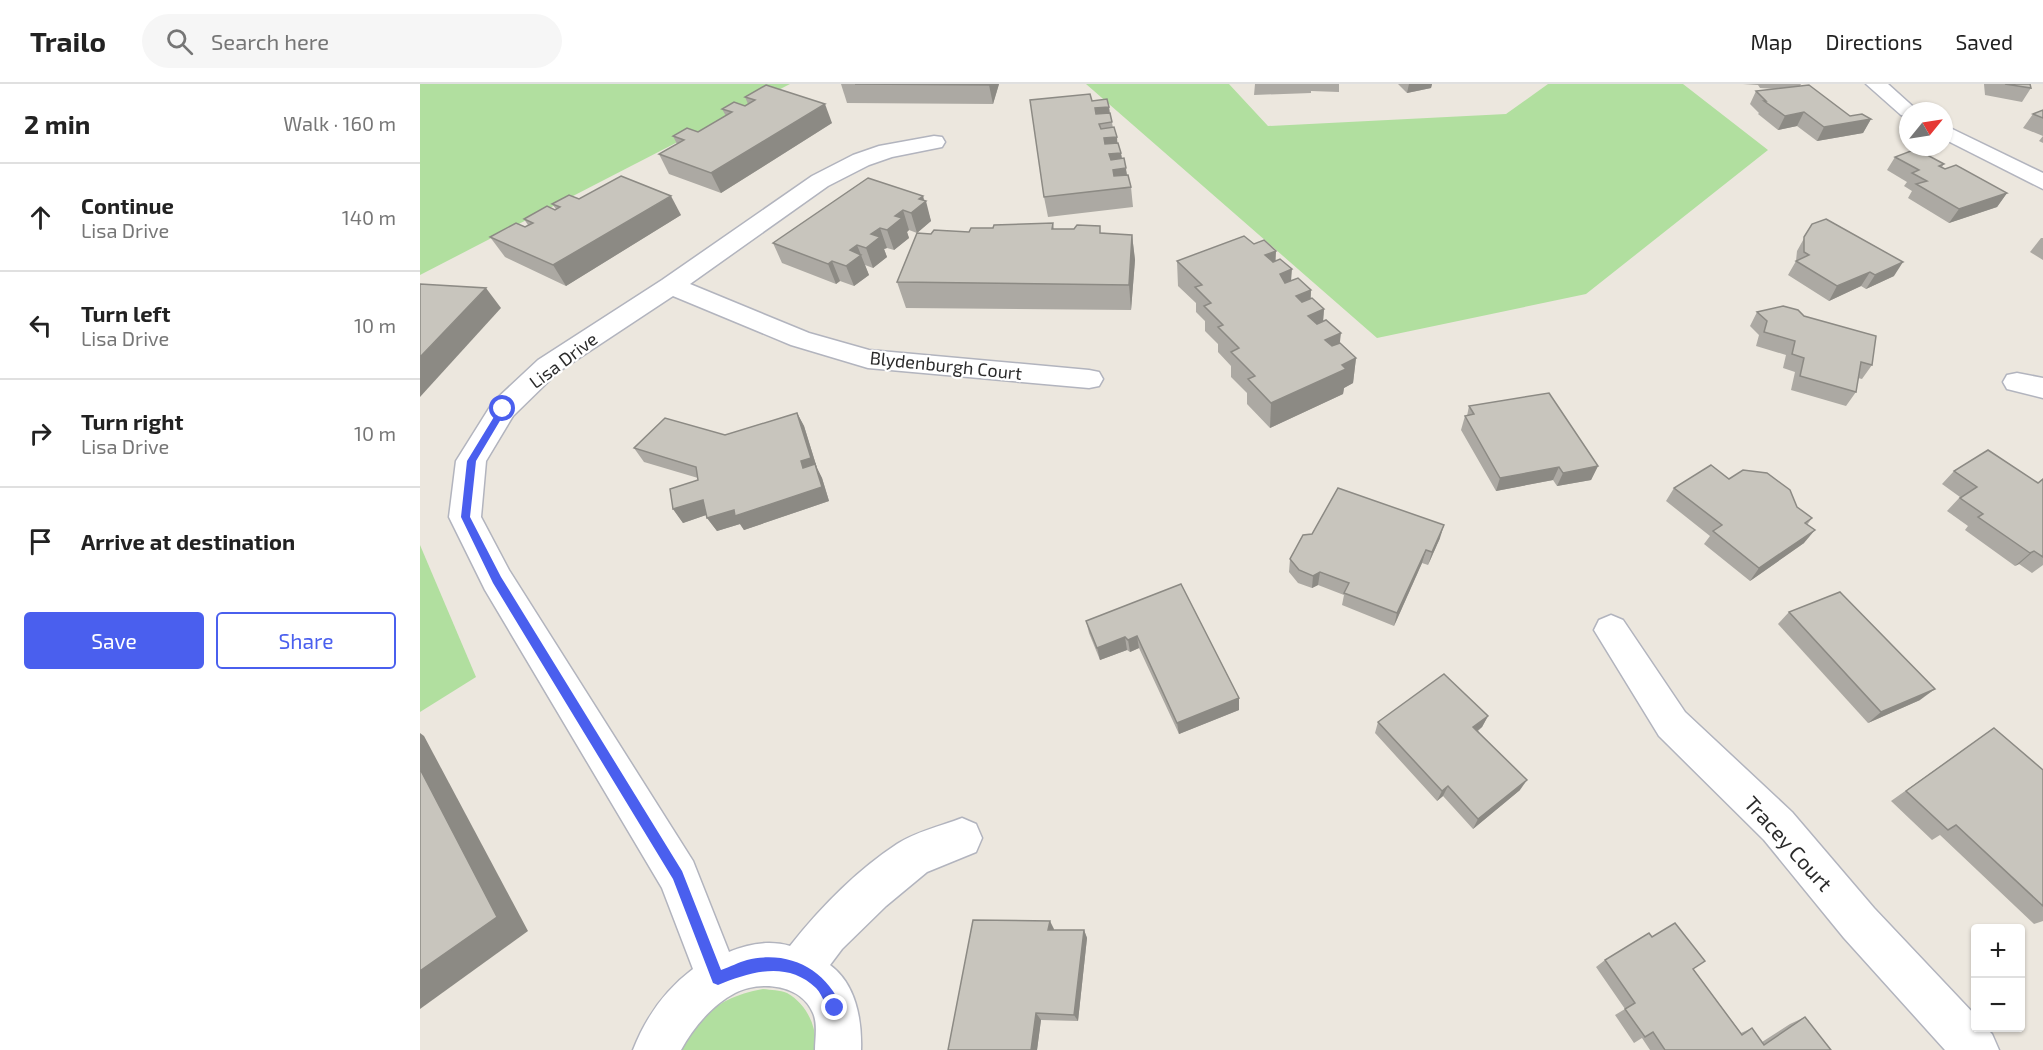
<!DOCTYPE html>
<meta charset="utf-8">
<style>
:root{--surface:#fff;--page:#f6f6f6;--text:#222;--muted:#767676;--line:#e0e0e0;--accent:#4a5fee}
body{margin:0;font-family:"Exo 2",sans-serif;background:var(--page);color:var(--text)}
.controls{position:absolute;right:18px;bottom:18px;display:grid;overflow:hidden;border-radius:6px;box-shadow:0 2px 4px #0004}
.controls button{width:54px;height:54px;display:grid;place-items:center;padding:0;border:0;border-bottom:2px solid var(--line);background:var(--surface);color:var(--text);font:30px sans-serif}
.compass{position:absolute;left:1479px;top:18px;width:54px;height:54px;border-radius:50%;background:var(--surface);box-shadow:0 2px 4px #0004;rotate:60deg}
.stop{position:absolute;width:18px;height:18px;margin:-14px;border:4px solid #4a5fee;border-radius:50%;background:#fff}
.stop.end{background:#4a5fee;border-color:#fff;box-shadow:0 2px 6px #0008}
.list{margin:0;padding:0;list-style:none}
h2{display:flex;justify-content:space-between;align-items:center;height:78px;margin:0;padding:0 24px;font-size:26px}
h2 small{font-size:20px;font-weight:400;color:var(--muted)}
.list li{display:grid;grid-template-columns:39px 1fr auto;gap:18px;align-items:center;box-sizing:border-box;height:108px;padding:0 24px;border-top:2px solid var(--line)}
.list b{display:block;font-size:22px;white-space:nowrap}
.list p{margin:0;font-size:20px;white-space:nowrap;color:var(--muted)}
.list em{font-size:20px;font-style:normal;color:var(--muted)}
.actions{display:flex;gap:12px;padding:18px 24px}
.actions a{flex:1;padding:14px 0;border:2px solid var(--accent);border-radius:6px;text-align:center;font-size:21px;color:var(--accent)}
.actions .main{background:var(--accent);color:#fff}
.icon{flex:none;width:33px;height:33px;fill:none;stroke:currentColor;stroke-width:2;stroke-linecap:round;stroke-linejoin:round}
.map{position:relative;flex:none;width:1623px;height:966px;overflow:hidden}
header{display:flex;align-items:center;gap:36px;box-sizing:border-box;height:84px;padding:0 30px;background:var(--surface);border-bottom:2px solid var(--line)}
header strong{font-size:28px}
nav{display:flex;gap:33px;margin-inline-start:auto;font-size:21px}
.search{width:420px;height:54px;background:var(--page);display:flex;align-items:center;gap:15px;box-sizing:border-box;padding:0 21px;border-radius:33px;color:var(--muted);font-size:22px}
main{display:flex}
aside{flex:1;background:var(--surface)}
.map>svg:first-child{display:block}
.green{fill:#b1df9f}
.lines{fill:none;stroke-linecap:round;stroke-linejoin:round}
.minor-casing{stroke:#b2b4be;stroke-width:3}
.minor{fill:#fff;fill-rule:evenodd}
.wall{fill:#aca9a3}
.shaded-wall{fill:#8c8a84}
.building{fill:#c8c5bd;stroke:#8c8a84;stroke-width:1.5}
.route{fill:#4a5fee}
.labels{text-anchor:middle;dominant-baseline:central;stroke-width:4.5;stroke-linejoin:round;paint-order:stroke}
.street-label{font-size:18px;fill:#2b2b2b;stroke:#fff}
.near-street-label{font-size:21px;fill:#2b2b2b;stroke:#fff}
</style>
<header>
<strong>Trailo</strong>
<div class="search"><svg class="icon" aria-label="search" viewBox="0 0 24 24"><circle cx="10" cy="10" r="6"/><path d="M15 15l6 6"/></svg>Search here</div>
<nav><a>Map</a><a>Directions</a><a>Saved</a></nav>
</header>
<main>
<aside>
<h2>2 min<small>Walk · 160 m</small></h2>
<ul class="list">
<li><svg class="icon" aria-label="ahead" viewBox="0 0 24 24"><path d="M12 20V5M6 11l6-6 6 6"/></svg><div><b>Continue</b><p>Lisa Drive</p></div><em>140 m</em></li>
<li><svg class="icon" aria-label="left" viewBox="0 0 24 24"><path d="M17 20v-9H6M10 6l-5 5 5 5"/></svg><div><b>Turn left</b><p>Lisa Drive</p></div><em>10 m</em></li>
<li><svg class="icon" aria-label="right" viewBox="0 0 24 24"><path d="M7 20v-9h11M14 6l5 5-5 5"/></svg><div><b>Turn right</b><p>Lisa Drive</p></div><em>10 m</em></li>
<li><svg class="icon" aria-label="arrive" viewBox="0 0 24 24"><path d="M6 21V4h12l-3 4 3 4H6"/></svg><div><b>Arrive at destination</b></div></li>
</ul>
<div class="actions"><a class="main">Save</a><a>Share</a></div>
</aside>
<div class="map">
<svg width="1623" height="966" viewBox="0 0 1623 966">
<rect width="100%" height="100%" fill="#ece7de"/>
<!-- green -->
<g class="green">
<path d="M0,0H370L0,191Z"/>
<path d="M666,0H809L848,42L1086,30L1128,0H1263L1348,66L1166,210L957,254Z"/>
<path d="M0,461L56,593L0,628Z"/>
<path d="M343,905C351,906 360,906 367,909C387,920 398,944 395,966H260C282,929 300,913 343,905Z"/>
</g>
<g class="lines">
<defs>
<g id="minor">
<path d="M1446,0H1468L1498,27H1488V33L1481,31Z"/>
<path d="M1524,41L1623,89V105L1524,55Z"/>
<path d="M514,52L522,53L525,58L522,63L472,73L449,81L408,102L270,200L389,249L449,266L669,286L679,288L683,295L679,302L669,304L448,284L371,261L253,212L138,288L93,332L66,377L61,433L89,486L273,777L309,868C328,860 350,856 370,862C400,824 436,787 477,760C495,748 521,742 542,734L556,740L562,754L556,768L507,788L466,822L422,865L410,881C436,900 442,936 441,966H395C395,954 398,940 393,929C381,900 340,896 315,909C292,921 273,944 261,966H213C226,933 244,907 273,885L242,804L65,506L29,433L36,377L73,318L118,276L242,196L392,92L433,71L459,62Z"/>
<path d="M1597,289L1623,294V314L1587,305L1583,298L1587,291Z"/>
<path d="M1191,531L1203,536L1265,628L1372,728L1454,824L1556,932V944H1566L1572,950L1579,966H1525L1424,854L1344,756L1239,652L1174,546L1179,536Z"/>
</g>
</defs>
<!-- minor casing -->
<use href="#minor" class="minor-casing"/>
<!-- minor -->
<use href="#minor" class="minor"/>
</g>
<!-- wall -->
<g class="wall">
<path d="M421,0H579L573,20L427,19Z"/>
<path d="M835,0H919V8L891,7V9L834,11Z"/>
<path d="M978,0H1012L1011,4L987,9Z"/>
<path d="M1323,0H1381L1380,2L1430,32L1451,35L1443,49L1397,57L1377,42L1358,46L1338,30L1339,29L1330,20L1336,7L1357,5L1340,4L1338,1Z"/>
<path d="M1564,0H1610L1611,4L1602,18L1565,11Z"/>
<path d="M325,13L412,39L301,109L249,90L239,70L257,60L253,52L278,48L306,32L302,25L325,22L328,20Z"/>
<path d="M672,17L689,23L693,44L711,103L713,123L628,133L624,113Z"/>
<path d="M1623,26V59L1619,57L1623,52L1603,44L1613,30Z"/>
<path d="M1475,73L1524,80L1522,83L1525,85L1587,109L1577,123L1529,139L1488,114L1492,107L1484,102L1487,98L1467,86Z"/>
<path d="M503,112L511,137L497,149L489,146L487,148L489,154L474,166L467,164L464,165L467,173L453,184L445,181L449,191L434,202L420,197L416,200L362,179L353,159Z"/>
<path d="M159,115L261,131L146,202L85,173L70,153L105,143L108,141L104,135L136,125L132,120Z"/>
<path d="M633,139L634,145L712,151L715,176L711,226L486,224L477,198L511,150L549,148L573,144Z"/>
<path d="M1392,140L1474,192L1446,205L1441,202L1409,217L1368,191L1376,177L1377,167Z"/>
<path d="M1621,154H1623V176L1610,168Z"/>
<path d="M834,160L856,177L871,197L891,206V215L904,225L903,237L920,259L936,274L933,299L924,304L923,310L850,344L827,320V309L811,293V282L798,268V260L785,247V237L776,228V219L758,202L757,177Z"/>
<path d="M1337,228L1384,232L1452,281L1442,295L1438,294L1436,308L1426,322L1371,306L1375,288L1363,284L1366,271L1336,262L1339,251L1330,242Z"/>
<path d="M1049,322L1178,382L1171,396L1137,402L1133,396L1076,407L1041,346L1045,332H1047Z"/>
<path d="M377,329L384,342L397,384L402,394L409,417L324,446L320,440L297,447L287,434L286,431L263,439L253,425L278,396V394L224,378L214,364L305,351Z"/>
<path d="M1534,387L1618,399L1623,395V481L1612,489L1599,480L1595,482L1545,446L1548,442L1527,427L1540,413L1522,400Z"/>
<path d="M1309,395L1377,423L1392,434L1387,441L1384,459L1330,497L1284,460L1290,452L1246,417L1254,404Z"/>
<path d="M1020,454L1008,481L1002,479L974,542L922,521L924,511L898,501L892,504L878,499L869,488L870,475Z"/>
<path d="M761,500L819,626L759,650L719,564L710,568L707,566L680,576L669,549L666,537Z"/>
<path d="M1369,528L1500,616L1448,639L1358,540Z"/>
<path d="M1068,632L1062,643L1058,647L1100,706L1053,745L1023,712L1017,717L955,649L958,638Z"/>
<path d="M1574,644L1623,686V837L1614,840L1520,751L1512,756L1471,717Z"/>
<path d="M634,845V846H664L667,854L658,937L621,936L617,966H528Z"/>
<path d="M1232,853L1273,885L1321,949L1332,944L1342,958L1370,940L1385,933L1411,966H1230L1222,954L1214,959L1195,931L1205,925L1176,883L1185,876Z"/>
</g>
<!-- shaded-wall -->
<g class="shaded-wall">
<path d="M569,0H579L573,20L569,1Z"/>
<path d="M989,0H1012L1011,4L987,9Z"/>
<path d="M405,20L412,39L301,109L291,89Z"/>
<path d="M689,23L690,38L679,40L680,43L675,24Z"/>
<path d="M1384,28L1377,42L1358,46L1365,32Z"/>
<path d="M1451,35L1443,49L1397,57L1404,43Z"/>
<path d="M697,53L698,69H701L703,85L706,84L708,104L695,105L684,54Z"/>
<path d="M1587,109L1577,123L1529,139L1539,125Z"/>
<path d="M251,112L261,131L146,202L133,181Z"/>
<path d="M503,112L504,118L506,117L511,137L497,149L491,129L499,115Z"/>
<path d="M483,126L489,146L487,148L489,154L474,166L467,146L475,132Z"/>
<path d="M460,144L467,164L464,165L467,173L453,184L446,164L451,150Z"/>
<path d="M712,151L715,176L711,226L709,201Z"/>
<path d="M437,161L449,191L434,202L426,182L430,166Z"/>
<path d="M856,167L855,192L845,171Z"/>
<path d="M412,177L420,197L416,200L408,180Z"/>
<path d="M1483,178L1474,192L1446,205L1455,191Z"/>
<path d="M872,185L870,210L860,190Z"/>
<path d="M1450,188L1441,202L1409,217L1417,202Z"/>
<path d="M66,204L81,224L0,313V273Z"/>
<path d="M891,206L889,231L876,212Z"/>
<path d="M904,225L902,251L888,232Z"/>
<path d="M921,249L918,274L905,256Z"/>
<path d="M936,274L933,299L924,304L923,310L850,344L851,319Z"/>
<path d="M377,329L384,342L397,384L402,394L409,417L324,446L320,440L297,447L287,434L383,384L381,377Z"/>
<path d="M1178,382L1171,396L1137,402L1143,389Z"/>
<path d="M1139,383L1133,396L1076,407L1080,394Z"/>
<path d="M283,416L292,429L263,439L253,425Z"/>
<path d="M1024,441L1020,454L1008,481L1012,468Z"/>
<path d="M1395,446L1384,459L1330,497L1339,484Z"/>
<path d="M1006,466L1002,479L974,542L977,529Z"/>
<path d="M1614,467L1599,480L1595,482L1610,469Z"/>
<path d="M900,488L898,501L892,504L893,492Z"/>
<path d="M717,552L719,564L710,568L708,556Z"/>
<path d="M705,553L707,566L680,576L677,564Z"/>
<path d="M1515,605L1500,616L1448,639L1461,628Z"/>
<path d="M819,614V626L759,650L757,639Z"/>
<path d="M1068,632L1062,643L1048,654L1053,643Z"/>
<path d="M0,649L4,652L108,847L0,925Z"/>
<path d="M1107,696L1100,706L1053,745L1058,735Z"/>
<path d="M1028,702L1023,712L1017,717L1022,707Z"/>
<path d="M630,837L634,845L632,854L628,846Z"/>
<path d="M664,846L667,854L658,937L654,931Z"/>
<path d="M616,929L621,936L617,966H611Z"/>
</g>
<!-- building -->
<g class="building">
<path d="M435,0H569V1Z"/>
<path d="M1585,0H1610L1611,4Z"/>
<path d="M346,1L405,20L291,89L239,70L264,56L253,52L267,44L278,48L312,28L302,25L314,18L325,22L335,16L325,13Z"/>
<path d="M1389,1L1430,32L1442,30L1451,35L1404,43L1384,28L1365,32L1344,17H1346L1336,7Z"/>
<path d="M670,10L672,17L687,15L689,23L675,24L676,30L690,29L692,38L679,40L681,45L694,43L697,53L684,54L685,60L698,59L701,69L689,70L691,76L704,74L706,84L693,86L694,92L708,91L711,103L624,113L610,16Z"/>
<path d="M1623,26V34L1613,30Z"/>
<path d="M1496,65L1524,80L1519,82L1525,85L1536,81L1587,109L1539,125L1496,100L1507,97L1492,89L1499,86L1475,73Z"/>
<path d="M201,92L251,112L133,181L70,153L96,139L105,143L113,139L104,135L127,122L135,126L140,123L132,120L149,111L159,115Z"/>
<path d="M448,94L503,112L499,115L506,117L491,129L483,126L475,132L482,134L467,146L460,144L451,150L460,153L446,164L437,161L430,166L441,171L426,182L412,177L408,180L353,159Z"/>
<path d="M1406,135L1483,178L1455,191L1450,188L1417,202L1376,177L1389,171L1384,168V153L1392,140Z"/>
<path d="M633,139L632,145H654L657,141L680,142V149L712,151L709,201L477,198L497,149L511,150L514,146L549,148L551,144H573L574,141Z"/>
<path d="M824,152L834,160L844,156L856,167L845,171L853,178L860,175L872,185L860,190L865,199L878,194L891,206L876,212L882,218L892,214L904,225L888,232L897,240L906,236L921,249L905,256L912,262L920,259L936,274L922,281L926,285L851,319L828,295L835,292L811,268L819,264L798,243L803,241L784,222L791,219L775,203L782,201L757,177Z"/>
<path d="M0,200L66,204L0,273Z"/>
<path d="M1363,222L1378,226L1384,232L1456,252L1452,281L1441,278L1436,308L1380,292L1384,274L1372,270L1375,257L1344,248L1347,237L1337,228Z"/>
<path d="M1129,309L1178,382L1143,389L1139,383L1080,394L1045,332L1054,330L1049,322Z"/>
<path d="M377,329L391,374L381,377L383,384L395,380L402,403L315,432L314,426L287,434L283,416L253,425L250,405L278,396L276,383L214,364L245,334L305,351Z"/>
<path d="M1568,366L1618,399L1623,395V473L1614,467L1610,469L1558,433L1563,430L1540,414L1557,403L1534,387Z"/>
<path d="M1291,381L1309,395L1323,386L1347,389L1370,406L1377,423L1392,434L1385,439L1395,446L1339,484L1293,447L1302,441L1254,404Z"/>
<path d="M918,404L1024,441L1012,468L1006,466L977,529L924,509L929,499L900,488L893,492L879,486L870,475L883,451L892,450Z"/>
<path d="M761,500L819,614L757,639L717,552L708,556L705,553L677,564L666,537Z"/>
<path d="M1420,508L1515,605L1461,628L1369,528Z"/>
<path d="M1024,590L1068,632L1053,643L1107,696L1058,735L1028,702L1022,707L958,638Z"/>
<path d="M1574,644L1623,686V822L1536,741L1528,746L1486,707Z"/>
<path d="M0,685L77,833L0,887Z"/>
<path d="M553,836L630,837L628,846H664L654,931L616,929L611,966H528Z"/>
<path d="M1255,839L1285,877L1273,885L1322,951L1332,944L1344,961L1385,933L1411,966H1245L1233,948L1225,953L1205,925L1215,919L1185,876L1229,849L1232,853Z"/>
</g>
<!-- route -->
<path class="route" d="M80,323L87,325L56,377L50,433L81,493L262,787L301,886C310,883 319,878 327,876C369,866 406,885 422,924L420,929L415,931C405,926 404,912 396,904C367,876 330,888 298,901L293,899L253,795L73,499L41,433L47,377Z"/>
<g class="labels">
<!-- street labels -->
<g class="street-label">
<text transform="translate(143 276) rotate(-37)">Lisa Drive</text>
<text transform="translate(526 281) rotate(6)">Blydenburgh Court</text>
</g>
<!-- near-street labels -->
<g class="near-street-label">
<text transform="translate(1369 759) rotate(48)">Tracey Court</text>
</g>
</g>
</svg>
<div class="controls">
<button>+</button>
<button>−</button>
</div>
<svg class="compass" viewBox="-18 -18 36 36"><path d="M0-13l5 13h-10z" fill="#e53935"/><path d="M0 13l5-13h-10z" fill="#767676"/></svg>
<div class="stop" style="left:83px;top:325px"></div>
<div class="stop end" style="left:415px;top:924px"></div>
</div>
</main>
